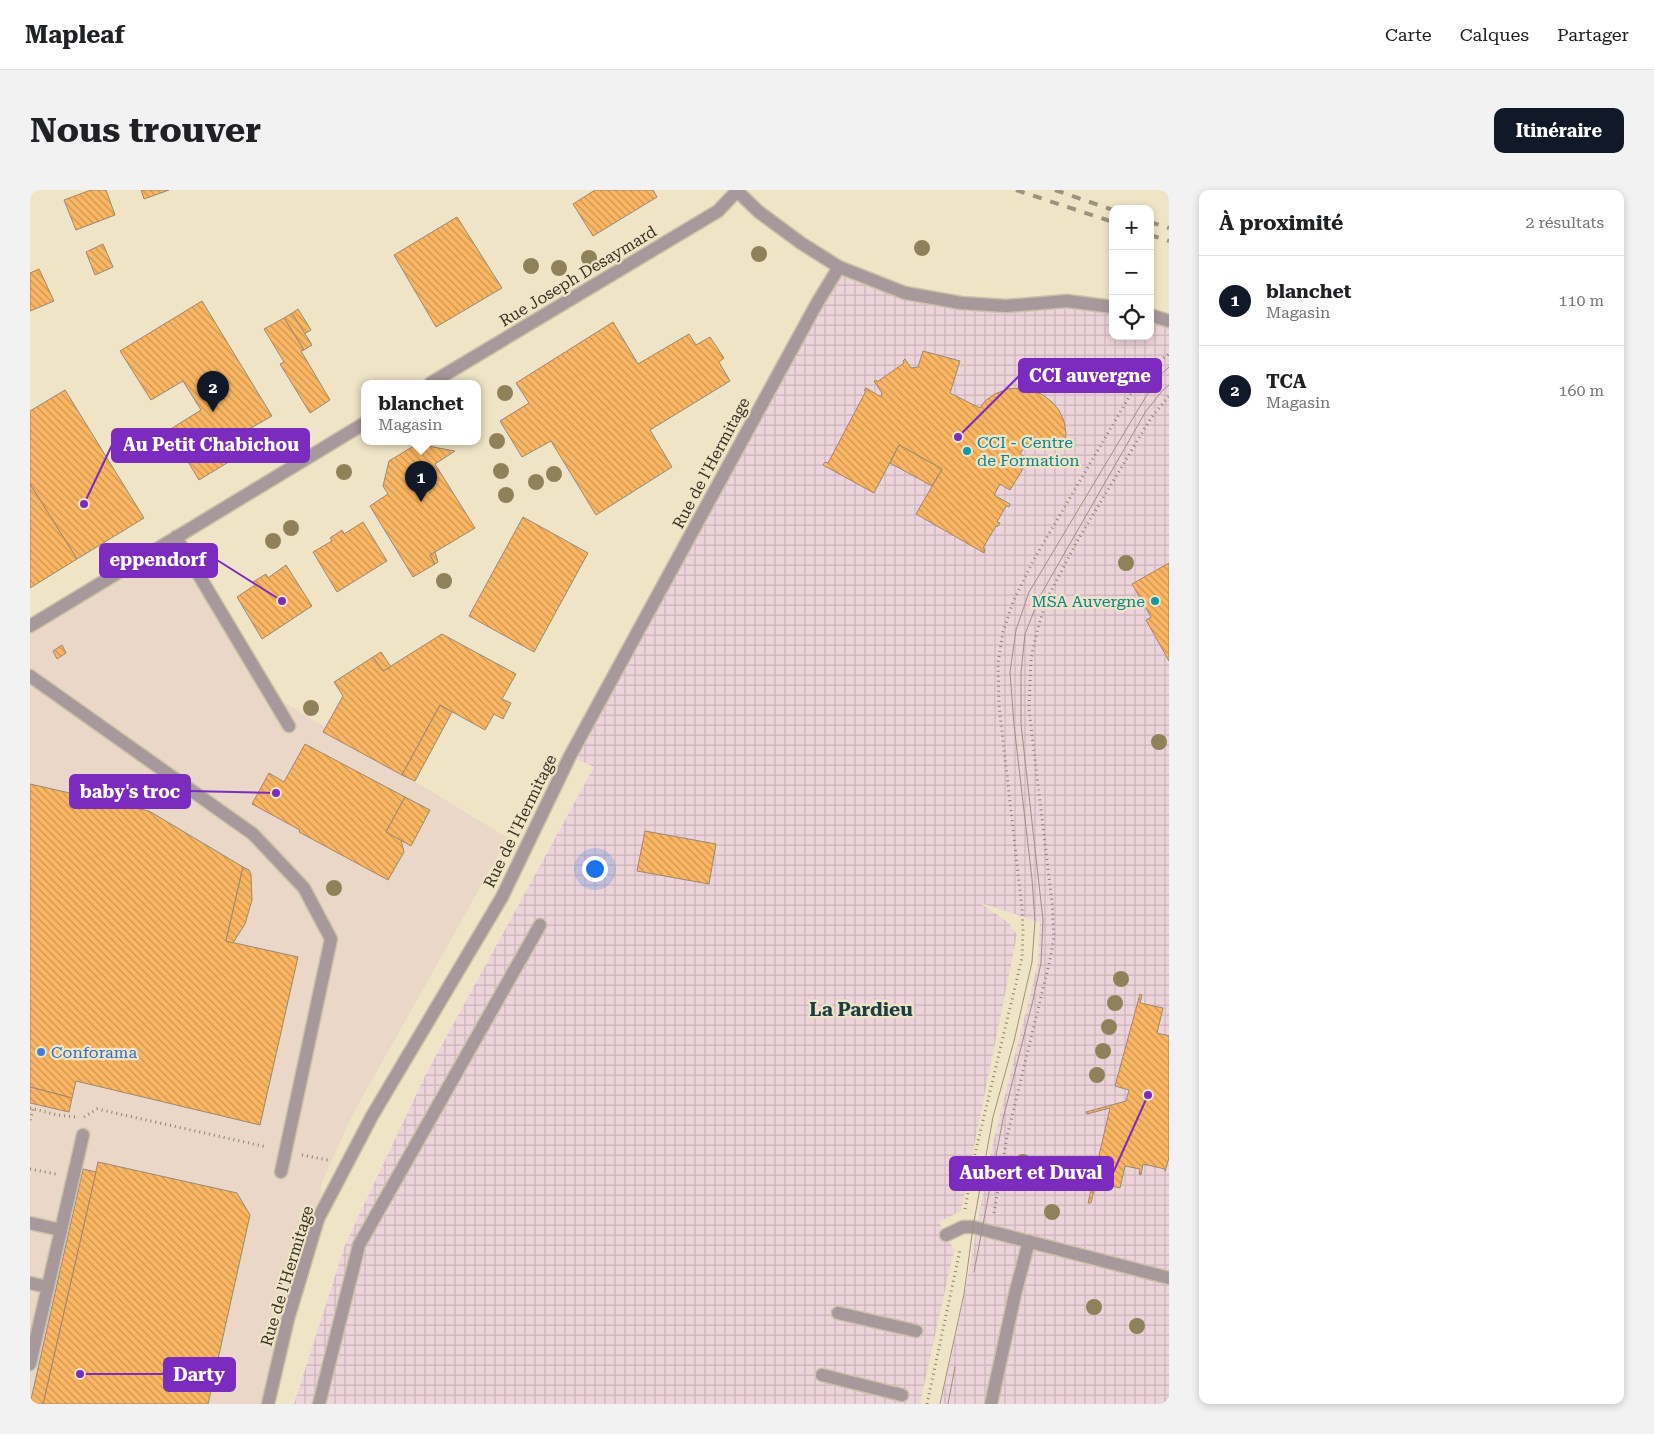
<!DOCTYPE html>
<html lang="fr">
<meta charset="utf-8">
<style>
:root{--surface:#fff;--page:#f2f2f2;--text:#202124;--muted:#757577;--line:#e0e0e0;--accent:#111827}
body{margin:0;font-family:"Roboto Serif",serif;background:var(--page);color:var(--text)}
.controls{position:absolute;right:15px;top:15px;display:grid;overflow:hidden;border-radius:10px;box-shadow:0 2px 8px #0003}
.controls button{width:45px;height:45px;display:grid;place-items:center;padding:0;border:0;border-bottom:1px solid var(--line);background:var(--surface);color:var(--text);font:25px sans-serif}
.you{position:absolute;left:564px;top:678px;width:18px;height:18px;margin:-12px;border:4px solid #fff;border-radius:50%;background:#1a73e8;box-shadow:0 0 0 8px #1a73e833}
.badge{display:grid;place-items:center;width:32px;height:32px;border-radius:50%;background:var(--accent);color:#fff;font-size:16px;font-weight:700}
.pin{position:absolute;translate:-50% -41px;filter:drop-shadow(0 1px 2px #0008)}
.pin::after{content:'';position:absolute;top:26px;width:18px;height:15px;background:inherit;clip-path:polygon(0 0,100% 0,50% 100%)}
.popup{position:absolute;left:331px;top:190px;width:120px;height:65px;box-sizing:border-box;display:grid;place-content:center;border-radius:10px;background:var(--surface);filter:drop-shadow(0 1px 4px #0005);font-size:16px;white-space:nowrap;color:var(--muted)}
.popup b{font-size:19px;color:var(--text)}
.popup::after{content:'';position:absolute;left:50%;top:100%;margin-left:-10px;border:10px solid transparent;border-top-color:var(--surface)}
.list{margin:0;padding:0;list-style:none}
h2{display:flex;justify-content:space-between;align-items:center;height:65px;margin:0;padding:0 20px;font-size:21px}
h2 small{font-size:16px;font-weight:400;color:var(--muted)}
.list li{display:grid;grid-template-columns:32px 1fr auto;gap:15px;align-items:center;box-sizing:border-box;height:90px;padding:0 20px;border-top:1px solid var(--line)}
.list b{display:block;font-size:19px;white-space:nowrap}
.list p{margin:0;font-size:16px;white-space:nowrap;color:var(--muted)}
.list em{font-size:16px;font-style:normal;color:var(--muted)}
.icon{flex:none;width:28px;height:28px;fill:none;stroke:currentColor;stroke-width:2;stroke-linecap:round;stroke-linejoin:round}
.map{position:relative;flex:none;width:1139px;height:1214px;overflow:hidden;border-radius:10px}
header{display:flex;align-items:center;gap:30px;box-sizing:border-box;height:70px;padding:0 25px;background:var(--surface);border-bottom:1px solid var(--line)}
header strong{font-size:24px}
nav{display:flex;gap:28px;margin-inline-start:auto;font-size:18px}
.intro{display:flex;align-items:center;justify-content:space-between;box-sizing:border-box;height:120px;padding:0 30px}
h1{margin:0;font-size:35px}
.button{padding:12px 22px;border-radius:10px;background:var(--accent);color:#fff;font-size:18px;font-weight:700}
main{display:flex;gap:30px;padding:0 30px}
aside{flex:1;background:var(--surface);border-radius:10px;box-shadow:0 2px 8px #0003}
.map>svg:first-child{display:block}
.commercial{fill:#ead7c7}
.industrial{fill:url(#industrial-grid)}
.building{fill:url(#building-back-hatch);stroke:#9c8871}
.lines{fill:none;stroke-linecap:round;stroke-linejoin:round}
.lane-casing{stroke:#cac1a6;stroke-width:15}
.street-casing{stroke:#cac1a6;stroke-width:15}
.path{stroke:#8b836f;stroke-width:3;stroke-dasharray:1 4;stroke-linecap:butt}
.lane{stroke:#a7989b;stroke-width:12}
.street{stroke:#a7989b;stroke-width:12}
.tram{stroke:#9b937e;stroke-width:1}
.rail{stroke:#9b937e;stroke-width:4;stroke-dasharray:9 9;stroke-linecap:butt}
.tree{fill:#8f825b}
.culture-dot{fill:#0f9aa8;stroke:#efe4c6;stroke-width:2}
.shop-dot{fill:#3f7fe0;stroke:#efe4c6;stroke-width:2}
.labels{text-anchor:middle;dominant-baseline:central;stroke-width:4.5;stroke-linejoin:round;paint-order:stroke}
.street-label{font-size:16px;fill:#373327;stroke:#efe4c6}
.culture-label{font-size:16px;fill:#0d838f;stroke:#efe4c6;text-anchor:start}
.shop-label{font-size:16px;fill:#366cbe;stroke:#efe4c6;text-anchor:start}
.quarter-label{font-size:19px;font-weight:bold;fill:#1c3d43;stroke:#efe4c6}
.leader{fill:none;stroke:#7b2cbf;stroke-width:2}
.callout-dot{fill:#7b2cbf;stroke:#efe4c6;stroke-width:2}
.callout{fill:#7b2cbf;stroke:#7b2cbf;stroke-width:2}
.callout-label{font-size:18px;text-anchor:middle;font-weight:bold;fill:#fff}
</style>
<header>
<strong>Mapleaf</strong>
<nav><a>Carte</a><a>Calques</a><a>Partager</a></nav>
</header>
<div class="intro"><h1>Nous trouver</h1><a class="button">Itinéraire</a></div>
<main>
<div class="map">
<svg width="1139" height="1214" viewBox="0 0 1139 1214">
<defs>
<pattern id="industrial-grid" width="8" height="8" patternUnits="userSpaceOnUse" patternTransform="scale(1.25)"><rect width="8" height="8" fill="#edd3da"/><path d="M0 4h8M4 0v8" fill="none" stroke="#ccb6bb"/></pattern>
<pattern id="building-back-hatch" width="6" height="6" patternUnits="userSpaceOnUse" patternTransform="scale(1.25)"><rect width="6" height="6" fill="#fab662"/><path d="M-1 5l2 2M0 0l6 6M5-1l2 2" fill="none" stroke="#cb9551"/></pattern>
</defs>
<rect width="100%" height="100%" fill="#efe4c6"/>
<!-- commercial -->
<path class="commercial" d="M141,346L252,511L478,648L323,924L292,992L288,1029L239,1214H0V433Z"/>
<!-- industrial -->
<path class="industrial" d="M809,77L875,103L1083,117V146H1120V125L1139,130V1214H911L935,1103L959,969L1008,773L1010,732L950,713L979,733L987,745L931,1021L909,1032L924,1060L890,1214H264L315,1055L396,884L564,577L540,566Z"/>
<!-- building -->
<g class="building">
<path d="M61,0H76L85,25L46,40L34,10Z"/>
<path d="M111,0H139L114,9Z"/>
<path d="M565,0H623L627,7L563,46L543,14Z"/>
<path d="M427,27L472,98L406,137L364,65Z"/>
<path d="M73,54L83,77L65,85L56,62Z"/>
<path d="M9,79L24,111L0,121V83Z"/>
<path d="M172,111L242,226L193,254L202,270L169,290L139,240L171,220L153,191L121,210L90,161Z"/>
<path d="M268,119L281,140L274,144L262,123Z"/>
<path d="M262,123L282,155L274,160L254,128Z"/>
<path d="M254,128L274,160L271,161L300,210L280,223L250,174L254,172L234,139Z"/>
<path d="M583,132L608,174L659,144L666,155L680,147L694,168L689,172L700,191L620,240L642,277L566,325L521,251L492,267L470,231L499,213L486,193Z"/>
<path d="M893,161L930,171L920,203L950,218L955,211L965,204L977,199L990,198L1001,200L1013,205L1022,212L1029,220L1034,231L1036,243L1034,259L1013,248L1007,259L997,253L990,264L999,269L980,300L970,294L964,305L980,314L979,317L976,316L967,332L970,333L967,337L966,336L953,358L955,359L954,363L886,324L912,279L869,255L844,303L793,275L795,272L798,273L836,201L834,200L836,198L851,207L852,203L844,191L846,190L847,192L874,173L873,171L875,169L881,178L888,177Z"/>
<path d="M35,200L114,328L47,369L0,294V221Z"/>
<path d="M387,254L425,261L405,274L445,338L400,365L405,374L383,387L340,316L358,304L353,296L359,271Z"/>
<path d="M869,255L912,279L902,296L860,273Z"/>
<path d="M0,294L47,369L0,398Z"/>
<path d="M493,327L558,363L504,462L439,426Z"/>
<path d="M333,332L357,371L307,402L283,362L302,351L300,348L312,340L314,344Z"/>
<path d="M405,362L408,372L405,374L400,365Z"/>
<path d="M1139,373V471L1116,430L1121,427L1102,394Z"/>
<path d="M256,375L282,416L232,449L207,407L225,395L223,392L236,384L238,388Z"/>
<path d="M412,444L486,484L472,509L481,513L473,529L464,524L455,540L410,515L372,585L293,542L313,506L304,492L343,467L353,481Z"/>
<path d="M32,455L36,463L27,469L23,461Z"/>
<path d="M351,462L361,477L353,481L343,467Z"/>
<path d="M410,515L422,522L385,591L372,585Z"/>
<path d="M275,554L375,607L356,642L371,650L374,662L358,690L269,642L270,640L222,614L239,583L254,592Z"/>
<path d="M0,594L119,621L213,677L196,751L268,767L230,935L46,891L42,908L0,897Z"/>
<path d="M375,607L400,620L381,656L356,642Z"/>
<path d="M615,641L686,654L679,694L607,681Z"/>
<path d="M213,677L219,680L221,684L222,710L215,734L203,753L196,751Z"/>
<path d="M1110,804L1112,805L1110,813L1133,818L1127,843L1139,846V968L1135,981V979L1113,974L1111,985L1109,984L1110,979L1095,976L1090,998L1066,992L1061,1013H1058L1080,918L1057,924L1056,922L1096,911L1099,900L1085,896Z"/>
<path d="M0,897L42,908L39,922L0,913Z"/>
<path d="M68,972L207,1003L220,1025L178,1214H13Z"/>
<path d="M53,979L66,982L13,1214H0Z"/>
</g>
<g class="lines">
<defs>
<g id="lane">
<path d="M146,347L259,536"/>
<path d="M0,486L223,644L274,698L301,749L251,982"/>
<path d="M0,1033L31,1040"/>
<path d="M916,1045L933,1037H943L1139,1088"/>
<path d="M0,1093L18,1097"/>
<path d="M808,1123L886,1141"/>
<path d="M0,1174L53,945"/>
<path d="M792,1185L872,1205"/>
<path d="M289,1214L329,1055L510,735"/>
<path d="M961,1214L985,1104L999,1051"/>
</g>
<g id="street">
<path d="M706,0L729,22L771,53L809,77L875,103L931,113L976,116L1037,111L1083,117"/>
<path d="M1120,125L1139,131"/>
<path d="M401,193L688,21L707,1"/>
<path d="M0,436L335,233"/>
<path d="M238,1214L258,1129L288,1029L342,926L472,707L540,566L786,115L809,77"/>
</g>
</defs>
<!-- lane casing -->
<use href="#lane" class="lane-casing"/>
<!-- street casing -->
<use href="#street" class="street-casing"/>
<!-- path -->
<g class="path">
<path d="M0,918L27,925L46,927"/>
<path d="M54,927L67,919L237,957"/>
<path d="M0,930L3,919"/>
<path d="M272,965L298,970"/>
<path d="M0,979L26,984"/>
<path d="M935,1019L944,968L992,768L993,741L992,718L969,515L968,473L973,442L983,412L1003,371L1106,195L1124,175L1139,164"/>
<path d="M964,1023L977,947L1020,770L1024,747L1022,712L999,519L1001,468L1008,438L1016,411L1046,353L1121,228L1139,206"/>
<path d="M897,1214L930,1060"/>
</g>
<!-- lane -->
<use href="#lane" class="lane"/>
<!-- street -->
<use href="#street" class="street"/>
<!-- tram -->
<g class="tram">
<path d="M944,1082L973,929L1003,810L1011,773L1013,730L991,534V483L995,444L1010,406L1116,221L1133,200L1139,195"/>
<path d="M910,1214L934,1104L943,1037L963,927L984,851L1002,772L1005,731L1002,689L984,535L980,482L986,440L999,402L1127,188L1139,177"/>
<path d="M918,1214L925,1177"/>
</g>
<!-- rail -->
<g class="rail">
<path d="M986,0L1083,32"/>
<path d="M1025,0L1083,20"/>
<path d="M1120,32L1139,38"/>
<path d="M1120,45L1139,51"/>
</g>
</g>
<!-- trees -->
<g class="tree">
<circle cx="892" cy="58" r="8"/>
<circle cx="729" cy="64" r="8"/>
<circle cx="559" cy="68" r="8"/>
<circle cx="501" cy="76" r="8"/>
<circle cx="529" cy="78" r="8"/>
<circle cx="475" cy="203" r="8"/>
<circle cx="467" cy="251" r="8"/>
<circle cx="471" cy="281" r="8"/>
<circle cx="314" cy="282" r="8"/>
<circle cx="524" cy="284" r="8"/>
<circle cx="506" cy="292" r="8"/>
<circle cx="476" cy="305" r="8"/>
<circle cx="261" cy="338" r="8"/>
<circle cx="243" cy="351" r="8"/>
<circle cx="175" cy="369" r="8"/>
<circle cx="1096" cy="373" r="8"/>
<circle cx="414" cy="391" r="8"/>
<circle cx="281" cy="518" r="8"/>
<circle cx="1129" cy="552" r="8"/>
<circle cx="304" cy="698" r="8"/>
<circle cx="1091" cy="789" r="8"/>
<circle cx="1085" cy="813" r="8"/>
<circle cx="1079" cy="837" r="8"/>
<circle cx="1073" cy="861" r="8"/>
<circle cx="1067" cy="885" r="8"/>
<circle cx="993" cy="972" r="8"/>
<circle cx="1015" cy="979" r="8"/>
<circle cx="998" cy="989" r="8"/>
<circle cx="1022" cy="1022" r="8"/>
<circle cx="1064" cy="1117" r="8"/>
<circle cx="1107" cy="1136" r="8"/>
</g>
<!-- markers -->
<g class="culture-dot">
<circle cx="937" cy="261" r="5"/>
<circle cx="1125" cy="411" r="5"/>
</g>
<circle class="shop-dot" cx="11" cy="862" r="5"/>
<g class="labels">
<!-- street labels -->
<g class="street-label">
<text transform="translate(548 86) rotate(-31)">Rue Joseph Desaymard</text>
<text transform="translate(681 273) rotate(-62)">Rue de l'Hermitage</text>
<text transform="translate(490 631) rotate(-64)">Rue de l'Hermitage</text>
<text transform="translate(257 1086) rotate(-73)">Rue de l'Hermitage</text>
</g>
<!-- culture labels -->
<g class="culture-label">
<text x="947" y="252">CCI - Centre<tspan x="947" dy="18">de Formation</tspan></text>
<text x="1115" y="411" text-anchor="end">MSA Auvergne</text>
</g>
<!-- shop labels -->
<g class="shop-label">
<text x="21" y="862">Conforama</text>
</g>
<!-- quarter labels -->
<g class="quarter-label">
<text x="831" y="819">La Pardieu</text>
</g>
</g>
<!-- callouts -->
<path class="leader" d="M928 247L989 186M54 314L82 255M252 411L187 370M246 603L160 601M1118 905L1083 983M50 1184L134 1184"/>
<g class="callout-dot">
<circle cx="928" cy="247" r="5"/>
<circle cx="54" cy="314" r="5"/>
<circle cx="252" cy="411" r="5"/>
<circle cx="246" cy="603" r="5"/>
<circle cx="1118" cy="905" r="5"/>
<circle cx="50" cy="1184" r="5"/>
</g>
<g class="callout">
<rect x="989" y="169" width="142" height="33" rx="5"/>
<rect x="82" y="239" width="197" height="33" rx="5"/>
<rect x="70" y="354" width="117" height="33" rx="5"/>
<rect x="40" y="585" width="120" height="33" rx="5"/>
<rect x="920" y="967" width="163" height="33" rx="5"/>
<rect x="134" y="1168" width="71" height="33" rx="5"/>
</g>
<g class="callout-label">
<text x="1060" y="192">CCI auvergne</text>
<text x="181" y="261">Au Petit Chabichou</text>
<text x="128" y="376">eppendorf</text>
<text x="100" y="608">baby's troc</text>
<text x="1001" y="989">Aubert et Duval</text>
<text x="169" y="1191">Darty</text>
</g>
</svg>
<div class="controls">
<button>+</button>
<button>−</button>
<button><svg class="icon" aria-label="locate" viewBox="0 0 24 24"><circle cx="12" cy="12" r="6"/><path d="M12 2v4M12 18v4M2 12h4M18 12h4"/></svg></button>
</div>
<div class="you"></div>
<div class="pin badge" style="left:391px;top:312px">1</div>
<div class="popup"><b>blanchet</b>Magasin</div>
<div class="pin badge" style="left:183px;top:222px">2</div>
</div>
<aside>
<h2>À proximité<small>2 résultats</small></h2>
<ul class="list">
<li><span class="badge">1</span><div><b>blanchet</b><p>Magasin</p></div><em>110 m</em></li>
<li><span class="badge">2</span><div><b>TCA</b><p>Magasin</p></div><em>160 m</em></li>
</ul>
</aside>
</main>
